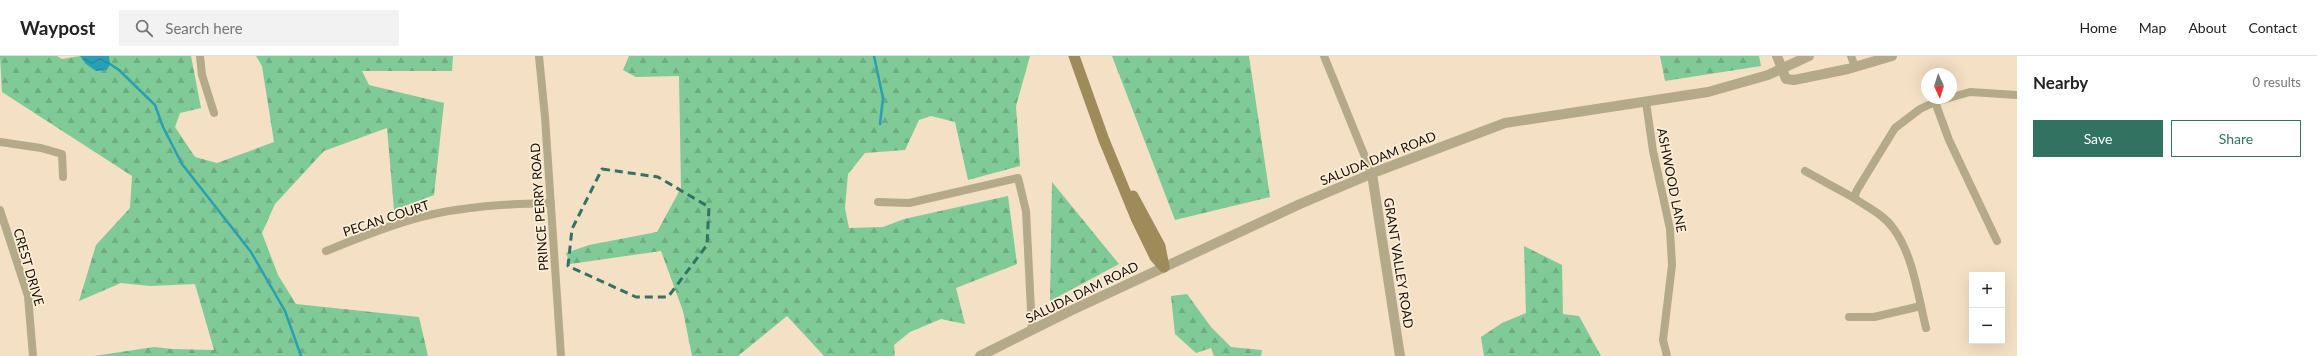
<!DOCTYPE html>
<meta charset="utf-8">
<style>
:root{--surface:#fff;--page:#f2f2f2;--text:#222;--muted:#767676;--line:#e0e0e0;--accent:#327260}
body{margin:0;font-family:Lato,sans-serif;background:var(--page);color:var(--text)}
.controls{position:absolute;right:12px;bottom:12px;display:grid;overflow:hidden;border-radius:0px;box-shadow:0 4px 16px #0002}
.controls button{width:36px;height:36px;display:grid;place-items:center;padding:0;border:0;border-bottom:1px solid var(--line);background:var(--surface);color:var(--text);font:20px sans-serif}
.compass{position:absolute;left:1921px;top:12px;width:36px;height:36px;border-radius:50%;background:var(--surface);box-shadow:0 4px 16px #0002;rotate:176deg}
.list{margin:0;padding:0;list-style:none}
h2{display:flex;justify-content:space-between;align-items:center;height:52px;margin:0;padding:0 16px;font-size:17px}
h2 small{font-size:13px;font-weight:400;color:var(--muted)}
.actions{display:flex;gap:8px;padding:12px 16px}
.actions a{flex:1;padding:9px 0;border:1px solid var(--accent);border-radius:0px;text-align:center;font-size:14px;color:var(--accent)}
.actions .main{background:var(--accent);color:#fff}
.icon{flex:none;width:22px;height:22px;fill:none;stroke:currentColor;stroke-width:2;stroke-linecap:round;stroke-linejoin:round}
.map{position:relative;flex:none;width:2017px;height:300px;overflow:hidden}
header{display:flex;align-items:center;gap:24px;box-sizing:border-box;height:56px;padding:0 20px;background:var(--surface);border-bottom:1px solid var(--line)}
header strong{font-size:19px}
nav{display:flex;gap:22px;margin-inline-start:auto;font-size:14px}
.search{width:280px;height:36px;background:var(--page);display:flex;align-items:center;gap:10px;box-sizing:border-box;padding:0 14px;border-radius:0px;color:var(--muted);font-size:15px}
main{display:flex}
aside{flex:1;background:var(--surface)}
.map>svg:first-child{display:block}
.forest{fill:url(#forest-firs)}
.water{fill:url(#water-waves)}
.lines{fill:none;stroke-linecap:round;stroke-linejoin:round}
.stream{stroke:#299fb5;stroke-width:2.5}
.minor{stroke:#b4a988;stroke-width:8}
.tertiary{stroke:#b4a988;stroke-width:10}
.secondary{stroke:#9d8c5a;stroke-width:11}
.marked{fill:none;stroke:#327260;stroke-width:3;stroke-dasharray:8 5;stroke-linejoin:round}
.labels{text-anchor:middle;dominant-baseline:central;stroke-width:3.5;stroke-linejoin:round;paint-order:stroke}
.street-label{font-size:13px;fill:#150f06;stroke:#feeed8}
</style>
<header>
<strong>Waypost</strong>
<div class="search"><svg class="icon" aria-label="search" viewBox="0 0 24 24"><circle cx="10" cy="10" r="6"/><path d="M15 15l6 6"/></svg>Search here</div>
<nav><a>Home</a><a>Map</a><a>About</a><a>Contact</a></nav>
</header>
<main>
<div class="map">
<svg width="2017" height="300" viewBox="0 0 2017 300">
<defs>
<pattern id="forest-firs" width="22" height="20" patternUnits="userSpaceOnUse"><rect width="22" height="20" fill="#7fca97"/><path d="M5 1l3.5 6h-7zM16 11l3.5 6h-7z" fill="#6dac81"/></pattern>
<pattern id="water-waves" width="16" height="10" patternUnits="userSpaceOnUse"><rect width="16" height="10" fill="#299fb5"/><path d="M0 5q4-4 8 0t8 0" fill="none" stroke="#228091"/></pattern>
</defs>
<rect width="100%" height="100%" fill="#f4e0c5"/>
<!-- forest -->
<g class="forest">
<path d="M0,0H57L62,3L80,0H191L201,52L180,57L175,71L195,101L217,107L274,86L262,10L256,0H453L452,15H362L369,29L444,47L434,139L394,154L387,72L324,95L275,148L262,177L278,219L296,248L419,261L428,300H94L154,291L172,293L214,294L195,228L150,230L121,227L79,245L96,189L130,152L132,120L2,36Z"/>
<path d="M629,0H1030L1016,50L1020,110L968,124L955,66L931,60L919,64L905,94L865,97L848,118L845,152L849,172L883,171L904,163L1008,140L1017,208L956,232L965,268L941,263L910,276L894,289L895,300H824L787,260L738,300H692L683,255L661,195L570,208L566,197L589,189L657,176L681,132L679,20L636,21L623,14Z"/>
<path d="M1112,0H1249L1270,141L1175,164Z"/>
<path d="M1660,0H1759L1761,10L1665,25Z"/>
<path d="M1052,126L1119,208L1050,245Z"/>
<path d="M1524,190L1562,209L1563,258L1579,260L1601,300H1484L1481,281L1502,267L1526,257Z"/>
<path d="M1187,238L1211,271L1231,291L1262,294L1261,300H1214L1211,292L1196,297L1175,278L1171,240Z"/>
</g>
<!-- water -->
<path class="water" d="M80,0H109L110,8L107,14L96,15L86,8Z"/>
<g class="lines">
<!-- stream -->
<g class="stream">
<path d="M874,0L883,42L880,68"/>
<path d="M110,8L119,14L155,49L163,71L182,108L251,196L285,255L301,300"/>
</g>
<!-- minor -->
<g class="minor">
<path d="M200,0L202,19L214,57"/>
<path d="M539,0L545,61L561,300"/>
<path d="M1324,0L1372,118"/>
<path d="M1851,0L1855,11"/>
<path d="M1646,46L1653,95L1670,173L1672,209L1663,284L1667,300"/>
<path d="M1935,46L1949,84L1997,185"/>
<path d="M0,86L41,92L62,98L63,121"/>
<path d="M1805,115L1854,142"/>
<path d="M878,146L909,147L1018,122L1026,155L1032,274"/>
<path d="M0,154L28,240L33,300"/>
<path d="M326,195C356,183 389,169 421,161C464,150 507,148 551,147"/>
<path d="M1849,261H1874L1921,250"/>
<path d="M1926,272C1918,240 1913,198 1893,172C1884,159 1867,151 1854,142L1857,134L1895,72L1920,53L1935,46L1970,36L2017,39"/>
</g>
<!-- tertiary -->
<g class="tertiary">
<path d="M1777,0L1786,23L1794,24L1848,13L1892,0"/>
<path d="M1372,118L1400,300"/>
<path d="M980,300L1070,255L1300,148L1378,115L1505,67L1708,36L1768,19L1809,0"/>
</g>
<!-- secondary -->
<g class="secondary">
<path d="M1074,0L1104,84L1136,162L1155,201L1164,211"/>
<path d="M1133,140L1160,190L1164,211"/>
</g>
</g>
<!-- marked area -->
<path class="marked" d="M602,113L658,121L709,151L707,189L668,241H636L568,210L572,173Z"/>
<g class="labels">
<!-- street labels -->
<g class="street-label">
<text transform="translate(1378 102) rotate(-22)">SALUDA DAM ROAD</text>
<text transform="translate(1672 124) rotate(79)">ASHWOOD LANE</text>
<text transform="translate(539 151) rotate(-94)">PRINCE PERRY ROAD</text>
<text transform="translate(386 162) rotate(-18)">PECAN COURT</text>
<text transform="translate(1399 207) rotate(81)">GRANT VALLEY ROAD</text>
<text transform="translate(29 211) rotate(74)">CREST DRIVE</text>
<text transform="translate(1082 236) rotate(-26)">SALUDA DAM ROAD</text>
</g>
</g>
</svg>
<div class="controls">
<button>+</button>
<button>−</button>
</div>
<svg class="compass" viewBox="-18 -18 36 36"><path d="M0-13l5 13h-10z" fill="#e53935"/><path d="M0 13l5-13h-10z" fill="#767676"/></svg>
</div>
<aside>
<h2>Nearby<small>0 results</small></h2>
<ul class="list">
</ul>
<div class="actions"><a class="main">Save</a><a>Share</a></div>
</aside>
</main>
